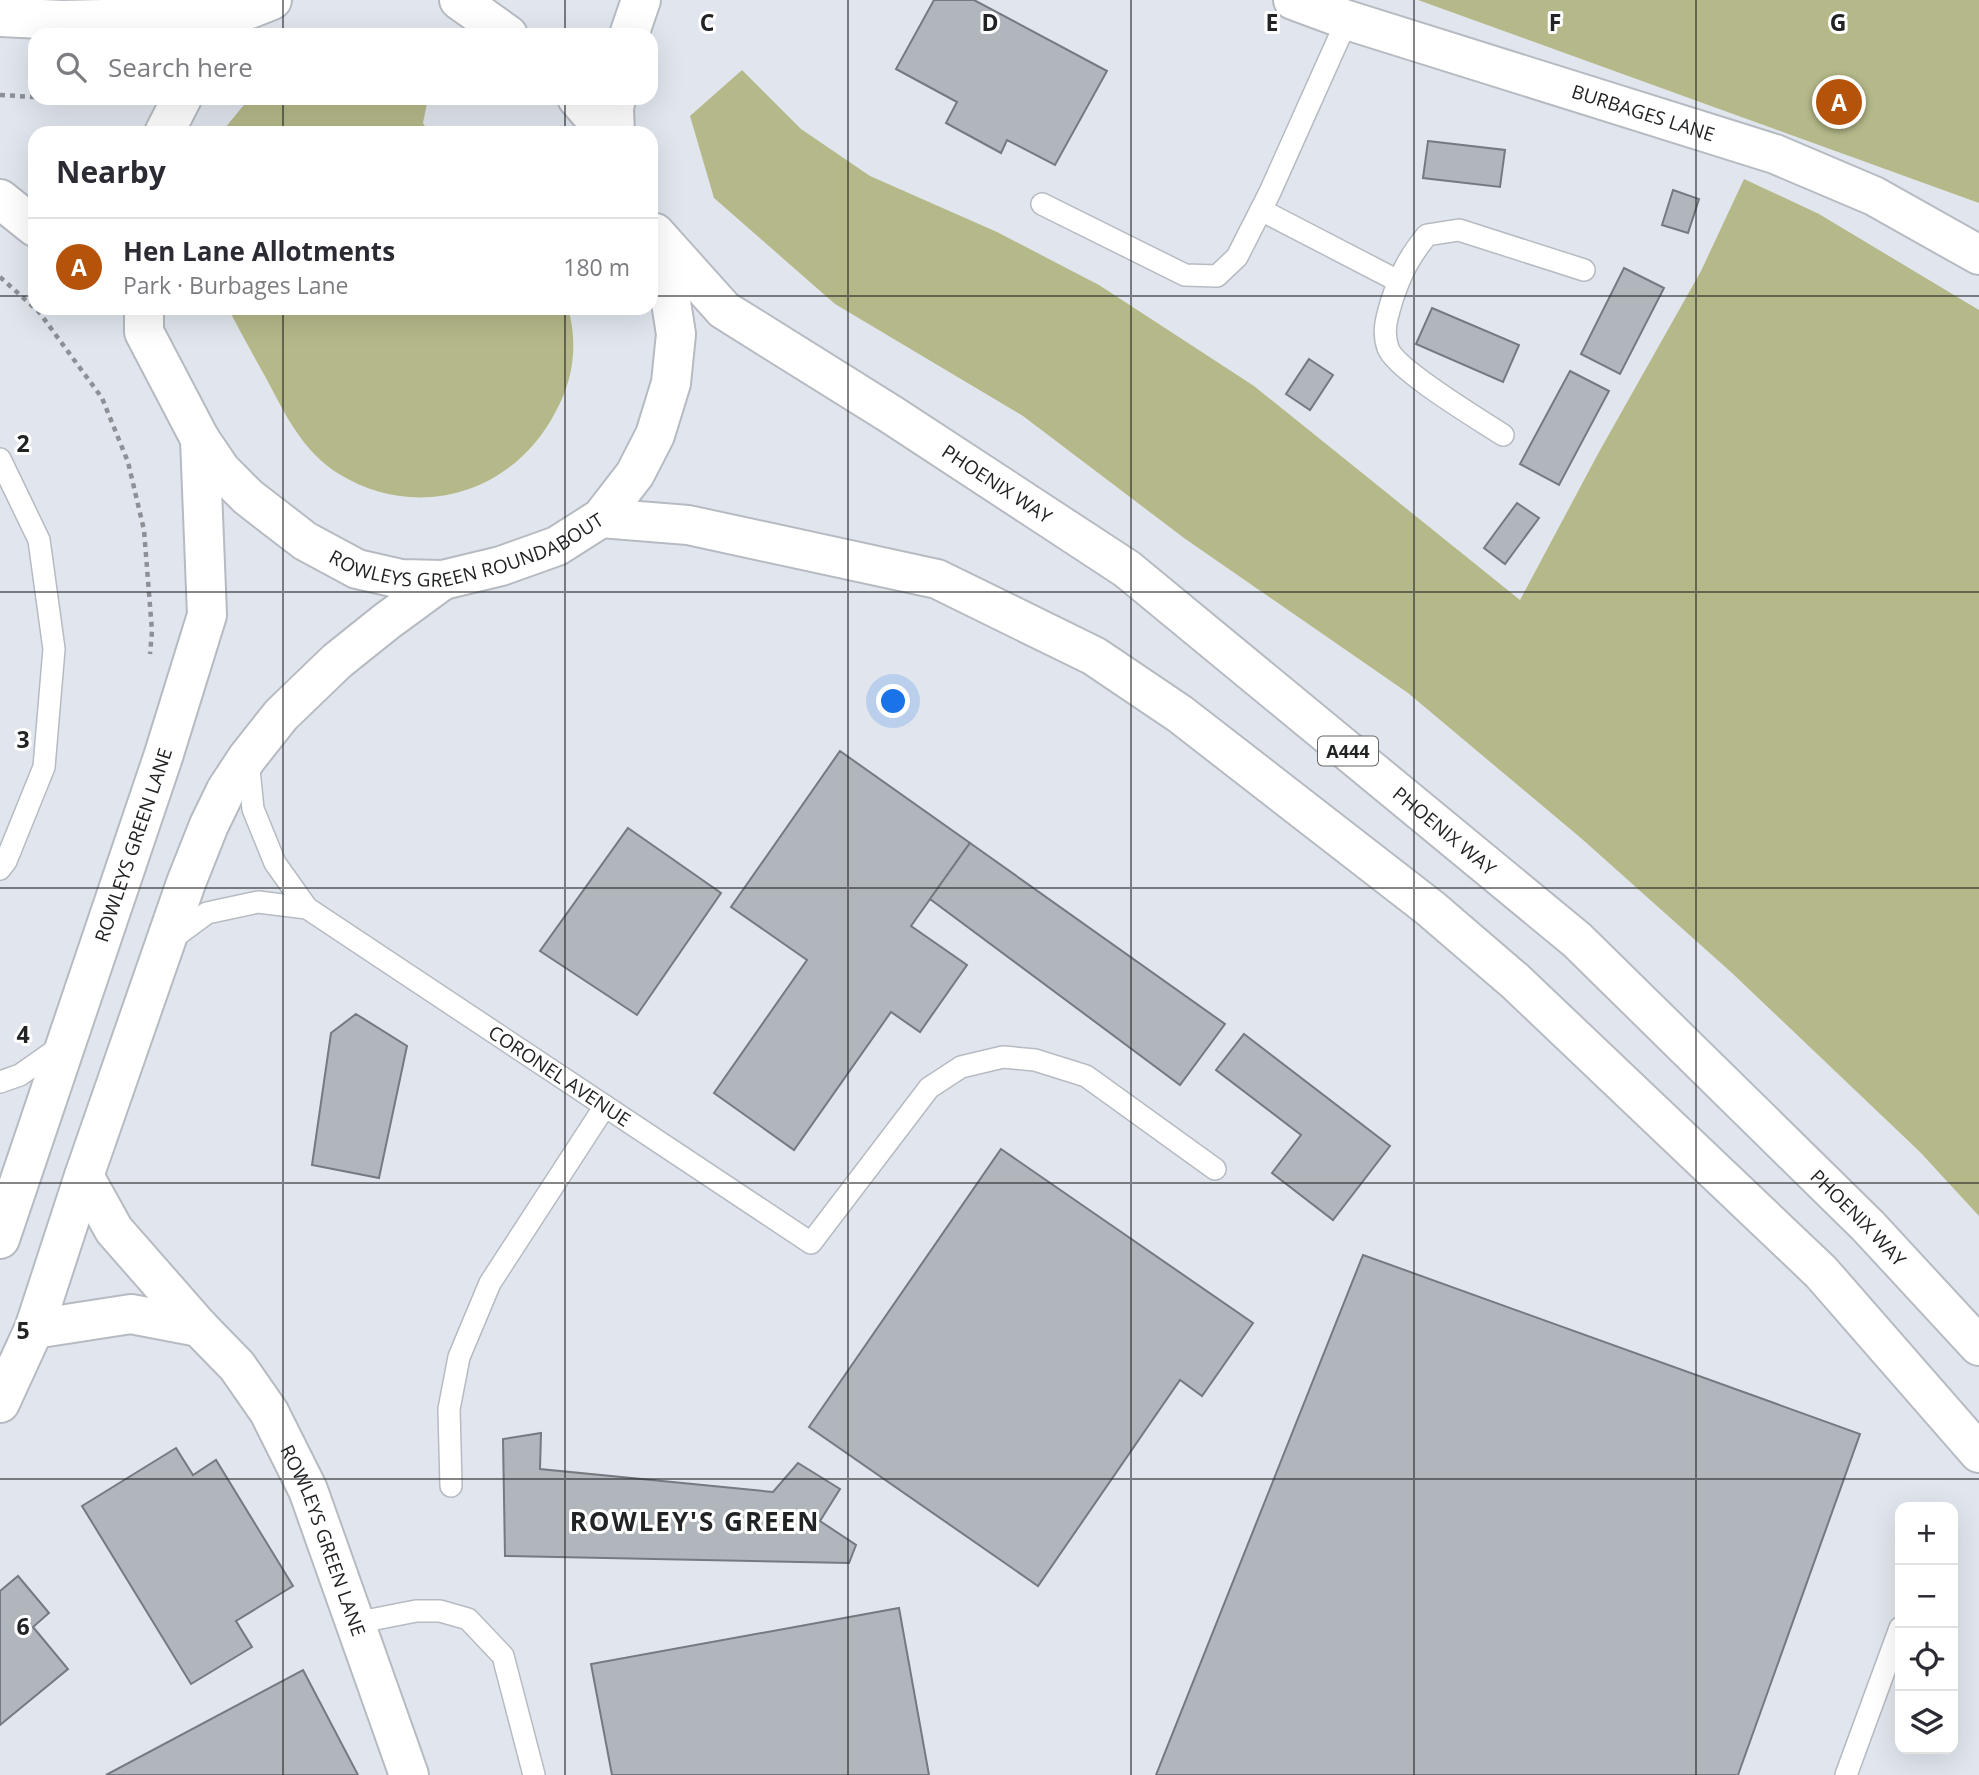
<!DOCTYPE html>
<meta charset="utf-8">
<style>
:root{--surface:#fff;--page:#f2f2f3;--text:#2b2b33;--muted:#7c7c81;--line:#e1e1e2;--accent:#b45309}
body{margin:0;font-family:"Open Sans",sans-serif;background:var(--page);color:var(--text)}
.controls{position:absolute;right:21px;bottom:21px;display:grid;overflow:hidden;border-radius:14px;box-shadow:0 7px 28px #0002}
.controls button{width:63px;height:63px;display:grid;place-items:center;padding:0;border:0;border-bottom:2px solid var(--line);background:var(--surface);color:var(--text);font:35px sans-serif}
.you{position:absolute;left:894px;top:702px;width:24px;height:24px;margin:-18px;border:5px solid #fff;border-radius:50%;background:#1a73e8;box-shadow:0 0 0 10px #1a73e833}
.badge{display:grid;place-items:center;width:46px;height:46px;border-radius:50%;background:var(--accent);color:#fff;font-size:23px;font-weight:700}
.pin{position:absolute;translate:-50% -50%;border:4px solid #fff;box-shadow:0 2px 7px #0006}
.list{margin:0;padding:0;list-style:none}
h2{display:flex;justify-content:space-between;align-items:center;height:91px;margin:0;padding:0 28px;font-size:30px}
h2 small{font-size:23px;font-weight:400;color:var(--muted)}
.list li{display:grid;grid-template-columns:46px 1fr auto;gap:21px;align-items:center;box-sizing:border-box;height:98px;padding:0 28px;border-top:2px solid var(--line)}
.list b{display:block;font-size:26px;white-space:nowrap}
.list p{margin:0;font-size:23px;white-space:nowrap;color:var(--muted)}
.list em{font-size:23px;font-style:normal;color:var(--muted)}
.icon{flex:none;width:38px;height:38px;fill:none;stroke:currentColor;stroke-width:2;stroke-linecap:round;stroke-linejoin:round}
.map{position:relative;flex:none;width:1979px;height:1775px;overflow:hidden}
.search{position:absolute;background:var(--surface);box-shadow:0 7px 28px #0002;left:28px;top:28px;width:630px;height:77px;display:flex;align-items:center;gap:18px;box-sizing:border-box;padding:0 24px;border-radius:21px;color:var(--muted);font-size:26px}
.panel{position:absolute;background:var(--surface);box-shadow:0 7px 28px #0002;left:28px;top:126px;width:630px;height:189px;border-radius:21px}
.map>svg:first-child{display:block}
.green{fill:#b5b989}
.building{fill:#b1b6bd;stroke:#757a80;stroke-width:2}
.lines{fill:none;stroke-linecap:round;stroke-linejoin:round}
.lane-casing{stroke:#b6bbc2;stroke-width:24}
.street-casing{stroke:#b6bbc2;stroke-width:42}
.secondary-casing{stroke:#b6bbc2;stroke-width:42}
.highway-casing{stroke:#b6bbc2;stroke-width:42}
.path{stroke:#8d9196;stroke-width:4.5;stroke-dasharray:5 5;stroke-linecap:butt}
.lane{stroke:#fff;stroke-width:21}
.street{stroke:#fff;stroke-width:38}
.secondary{stroke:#fff;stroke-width:38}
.highway{stroke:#fff;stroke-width:38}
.grid{fill:none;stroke:#212325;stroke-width:2;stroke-opacity:0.55}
.labels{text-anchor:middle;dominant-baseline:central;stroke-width:6;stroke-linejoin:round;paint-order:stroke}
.shield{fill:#fff;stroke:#646566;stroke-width:2}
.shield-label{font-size:18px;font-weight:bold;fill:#212325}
.street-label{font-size:19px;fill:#212325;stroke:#fff}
.district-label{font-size:26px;font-weight:bold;letter-spacing:2px;fill:#212325;stroke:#fff}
.grid-label{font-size:23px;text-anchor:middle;font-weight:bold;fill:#212325;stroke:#fff;stroke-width:6;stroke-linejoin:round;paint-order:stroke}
</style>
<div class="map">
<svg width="1979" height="1775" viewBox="0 0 1979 1775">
<rect width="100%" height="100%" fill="#e1e6ee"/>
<!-- green -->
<g class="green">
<path d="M1418,0H1979V203Z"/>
<path d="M742,70L801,129L870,176L997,232L1099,285L1254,386L1520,600L1599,452L1701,271L1744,179L1819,214L1979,310V1216L1920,1152L1732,973L1582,839L1408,693L1184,538L1023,416L835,304L714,198L690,116Z"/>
<path d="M252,98H428L423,123L429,133H221L243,106Z"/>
<path d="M228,308H568C578,344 574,378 556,411C515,492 419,523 339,474C303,452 285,414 266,378C253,355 240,331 228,308Z"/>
</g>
<!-- building -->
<g class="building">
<path d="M934,0H974L1107,71L1055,165L1007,140L1001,153L946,123L957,102L896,69Z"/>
<path d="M1428,141L1505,150L1500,187L1423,178Z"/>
<path d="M1673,190L1699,199L1688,233L1662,225Z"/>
<path d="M1624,268L1664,288L1620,374L1581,354Z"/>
<path d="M1432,308L1519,345L1503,382L1416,344Z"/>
<path d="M1309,359L1333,375L1310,410L1286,394Z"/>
<path d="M1570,371L1609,391L1559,485L1520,464Z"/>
<path d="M1517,503L1539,518L1505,564L1484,548Z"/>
<path d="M840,751L970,843L911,926L967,965L920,1032L891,1012L794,1150L714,1093L807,960L731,907Z"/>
<path d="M628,828L721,893L637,1015L540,951Z"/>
<path d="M970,843L1225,1024L1180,1085L930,899Z"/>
<path d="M356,1014L407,1046L379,1178L312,1165L331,1033Z"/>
<path d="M1244,1034L1390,1146L1333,1220L1272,1173L1301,1135L1216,1070Z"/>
<path d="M1001,1149L1253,1323L1202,1396L1180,1380L1038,1586L809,1427Z"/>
<path d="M1363,1255L1860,1434L1738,1775H1156Z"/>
<path d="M541,1433L540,1469L773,1492L798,1463L840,1489L820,1521L856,1545L849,1563L505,1556L503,1439Z"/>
<path d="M176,1448L193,1475L216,1460L293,1586L236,1621L252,1647L191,1684L82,1506Z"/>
<path d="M18,1576L49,1613L33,1627L68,1669L0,1725V1591Z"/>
<path d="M899,1608L929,1775H612L591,1664Z"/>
<path d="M303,1670L358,1775H106Z"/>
</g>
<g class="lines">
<defs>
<g id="lane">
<path d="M1042,204L1185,275L1217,276L1237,257L1270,192L1347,20"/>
<path d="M1261,210L1398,281"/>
<path d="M1503,435C1480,420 1395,369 1388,348C1382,331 1387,317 1392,300C1401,273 1409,257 1427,235L1459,230L1584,270"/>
<path d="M0,459L39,540L54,649L44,767L6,861L0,869"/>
<path id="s1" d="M248,760L253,809L275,863L307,908L811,1243L929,1088L961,1067L1003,1057L1035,1060L1086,1076L1215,1169"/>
<path d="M169,941L207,913L258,902L307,908"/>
<path d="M0,1082L20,1075L64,1044"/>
<path d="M451,1486L449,1409L459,1357L490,1283L605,1106"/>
<path d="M355,1623L416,1611H440L468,1619L503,1656L534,1775"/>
<path d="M1846,1775L1900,1628"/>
</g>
<g id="street">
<path id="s2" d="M1293,0L1347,20L1775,154L1874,196L1979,255"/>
<path id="s3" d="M84,1176L114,1230L199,1327L237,1366L269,1412L308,1490L409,1775"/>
<path id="s4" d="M0,1239L163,757L207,615L200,439"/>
<path d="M34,1329L131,1314L199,1327"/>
<path d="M0,1403L34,1329L84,1176L186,883L209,825L226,790L247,758L281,715L337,661L387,621L443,580"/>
</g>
<g id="secondary">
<path d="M629,35L641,0"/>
<path d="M615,133L614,109L616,98"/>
</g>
<g id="highway">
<path d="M459,0L508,35"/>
<path d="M0,17L62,20L232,16"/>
<path d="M219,35L232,16L272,0"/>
<path d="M577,98L607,133"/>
<path d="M164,133L182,98"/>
<path d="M0,199L35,227"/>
<path id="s5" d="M655,233L724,310L892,415L1127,569L1577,940L1868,1226L1979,1346"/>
<path id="s6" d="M144,308V332L200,439L221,470L248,497L305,541L357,569L401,579L443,580L501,566L557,546L601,518L635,474L655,435L671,383L676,334L668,283L656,238"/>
<path d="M601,518L688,525L937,579L1094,656L1180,714L1430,908L1515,981L1821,1272L1979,1453"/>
</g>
</defs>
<!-- lane casing -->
<use href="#lane" class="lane-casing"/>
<!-- street casing -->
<use href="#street" class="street-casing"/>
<!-- secondary casing -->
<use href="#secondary" class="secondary-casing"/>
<!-- highway casing -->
<use href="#highway" class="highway-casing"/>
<!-- path -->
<g class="path">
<path d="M0,95L35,97"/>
<path d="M53,98L88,100V98"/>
<path d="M0,277L39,312L102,398L128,462L144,530L152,631L150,654"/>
</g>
<!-- lane -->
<use href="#lane" class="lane"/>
<!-- street -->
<use href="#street" class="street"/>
<!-- secondary -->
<use href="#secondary" class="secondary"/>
<!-- highway -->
<use href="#highway" class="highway"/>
</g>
<!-- grid -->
<path class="grid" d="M283,0V35M565,0V35M848,0V1775M1131,0V1775M1414,0V1775M1696,0V1775M283,98V133M565,98V133M0,296H35M651,296H1979M283,308V1775M565,308V1775M0,592H1979M0,888H1979M0,1183H1979M0,1479H1979"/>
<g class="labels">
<!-- shield labels -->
<rect class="shield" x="1318" y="736.5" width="60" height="29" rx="5"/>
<g class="shield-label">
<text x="1348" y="751">A444</text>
</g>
<!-- street labels -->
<g class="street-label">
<text stroke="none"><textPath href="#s2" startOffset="368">BURBAGES LANE</textPath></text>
<text stroke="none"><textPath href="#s5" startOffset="427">PHOENIX WAY</textPath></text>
<text stroke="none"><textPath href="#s6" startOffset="466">ROWLEYS GREEN ROUNDABOUT</textPath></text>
<text stroke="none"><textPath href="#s5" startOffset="994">PHOENIX WAY</textPath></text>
<text stroke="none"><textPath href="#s4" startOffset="416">ROWLEYS GREEN LANE</textPath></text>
<text stroke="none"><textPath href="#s1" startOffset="466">CORONEL AVENUE</textPath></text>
<text stroke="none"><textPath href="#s5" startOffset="1561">PHOENIX WAY</textPath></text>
<text stroke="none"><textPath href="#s3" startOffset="441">ROWLEYS GREEN LANE</textPath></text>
</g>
<!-- district labels -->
<g class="district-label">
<text x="695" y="1521">ROWLEY'S GREEN</text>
</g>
</g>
<g class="grid-label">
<text x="707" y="31">C</text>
<text x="990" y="31">D</text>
<text x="1272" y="31">E</text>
<text x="1555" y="31">F</text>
<text x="1838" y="31">G</text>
<text x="23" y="452">2</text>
<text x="23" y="748">3</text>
<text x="23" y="1043">4</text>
<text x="23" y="1339">5</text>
<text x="23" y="1635">6</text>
</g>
</svg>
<div class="controls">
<button>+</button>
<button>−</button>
<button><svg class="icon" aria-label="locate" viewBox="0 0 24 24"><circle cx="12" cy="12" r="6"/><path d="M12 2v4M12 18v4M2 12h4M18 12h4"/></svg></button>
<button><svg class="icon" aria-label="layers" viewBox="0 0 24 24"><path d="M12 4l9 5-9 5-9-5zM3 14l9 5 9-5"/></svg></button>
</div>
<div class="you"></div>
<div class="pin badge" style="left:1839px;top:102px">A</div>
<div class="search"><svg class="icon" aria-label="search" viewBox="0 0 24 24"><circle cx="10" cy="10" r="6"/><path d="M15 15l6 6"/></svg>Search here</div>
<section class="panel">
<h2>Nearby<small></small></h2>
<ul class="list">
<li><span class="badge">A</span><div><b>Hen Lane Allotments</b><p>Park · Burbages Lane</p></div><em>180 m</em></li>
</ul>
</section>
</div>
